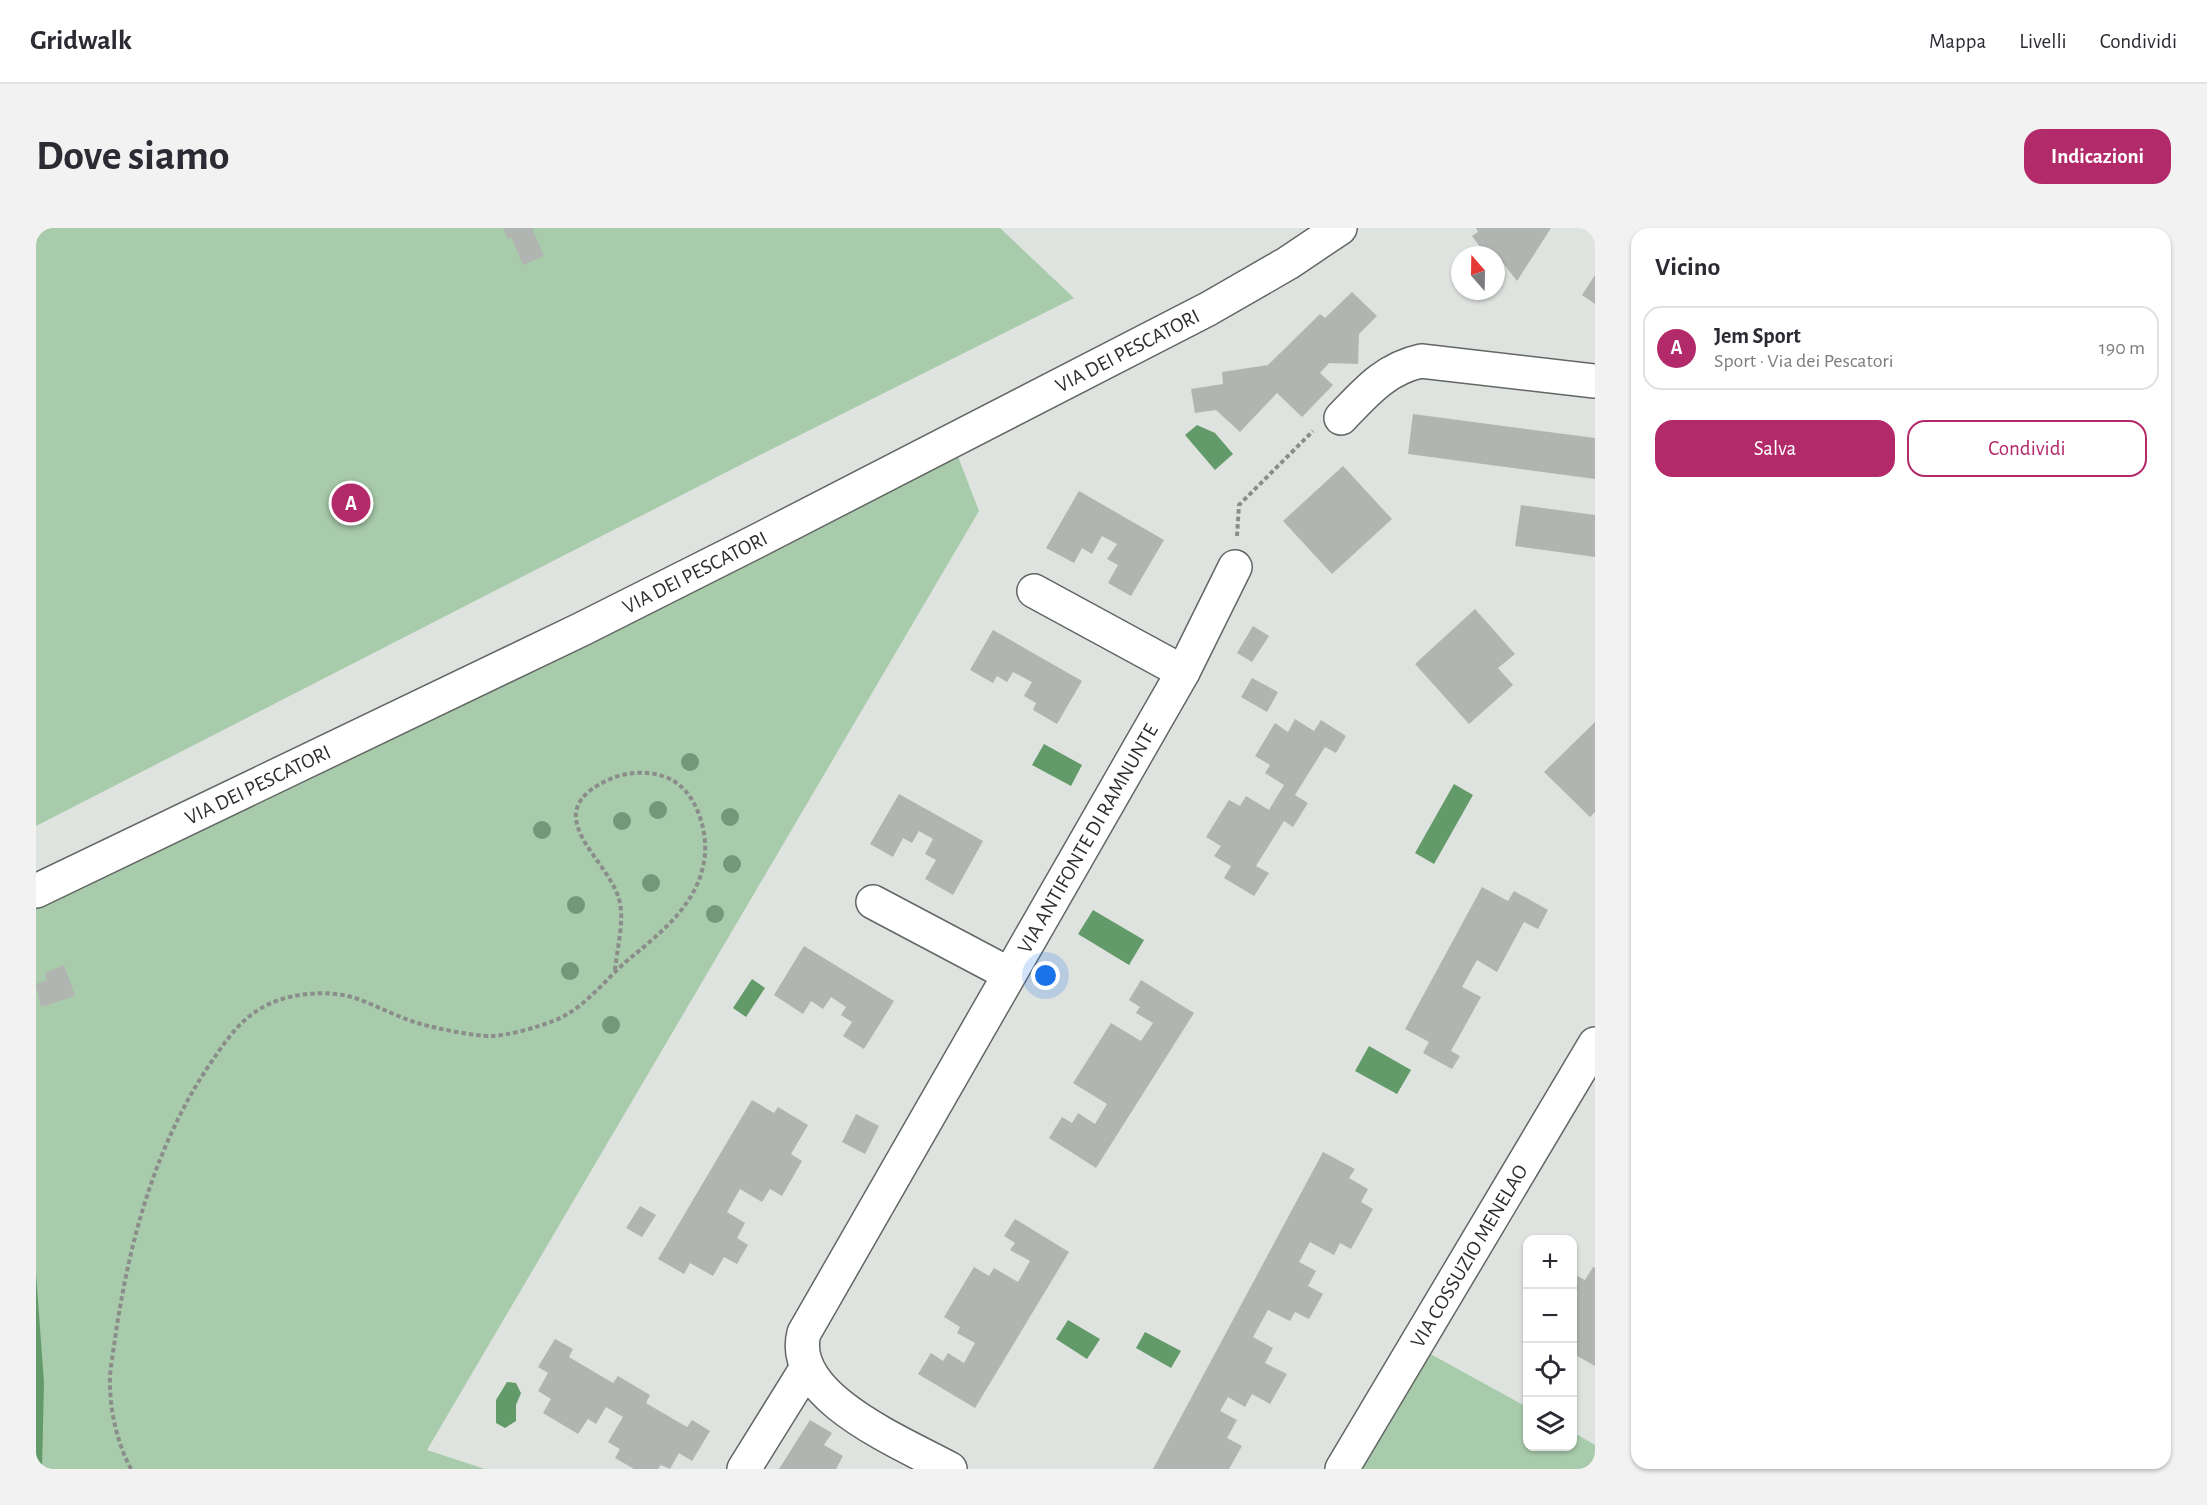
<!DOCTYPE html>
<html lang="it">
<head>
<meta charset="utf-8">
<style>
	:root { --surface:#fff; --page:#f2f2f3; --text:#2b2b33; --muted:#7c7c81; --line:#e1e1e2; --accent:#b32a6a }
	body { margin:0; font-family:"Alegreya Sans",sans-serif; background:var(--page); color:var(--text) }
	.controls { position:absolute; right:18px; bottom:18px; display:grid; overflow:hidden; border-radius:12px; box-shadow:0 2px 4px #0004 }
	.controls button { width:54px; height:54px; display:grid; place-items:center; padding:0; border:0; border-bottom:2px solid var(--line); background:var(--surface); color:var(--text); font:30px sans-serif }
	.compass { position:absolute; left:1415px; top:18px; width:54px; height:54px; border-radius:50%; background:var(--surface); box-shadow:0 2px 4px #0004; rotate:340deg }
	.you { position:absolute; left:1010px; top:748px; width:21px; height:21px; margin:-15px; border:4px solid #fff; border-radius:50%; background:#1a73e8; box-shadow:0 0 0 9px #1a73e833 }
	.badge { display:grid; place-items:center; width:39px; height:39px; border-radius:50%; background:var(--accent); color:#fff; font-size:20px; font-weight:700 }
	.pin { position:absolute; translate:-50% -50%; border:3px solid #fff; box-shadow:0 2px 6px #0006 }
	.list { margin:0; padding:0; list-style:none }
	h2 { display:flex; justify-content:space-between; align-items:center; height:78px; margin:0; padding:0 24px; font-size:26px }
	h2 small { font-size:20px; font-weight:400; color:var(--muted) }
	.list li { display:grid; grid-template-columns:39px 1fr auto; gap:18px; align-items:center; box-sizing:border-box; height:84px; margin:0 12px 12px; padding:0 12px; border:2px solid var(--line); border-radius:18px }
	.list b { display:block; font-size:22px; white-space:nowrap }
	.list p { margin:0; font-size:20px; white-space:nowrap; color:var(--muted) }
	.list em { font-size:20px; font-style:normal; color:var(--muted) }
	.actions { display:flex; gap:12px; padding:18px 24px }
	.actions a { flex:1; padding:14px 0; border:2px solid var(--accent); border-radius:18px; text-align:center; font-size:21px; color:var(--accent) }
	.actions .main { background:var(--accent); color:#fff }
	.icon { flex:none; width:33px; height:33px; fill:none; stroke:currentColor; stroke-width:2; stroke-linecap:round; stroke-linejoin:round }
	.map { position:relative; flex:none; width:1559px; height:1241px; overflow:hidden; border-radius:18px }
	header { display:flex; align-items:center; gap:36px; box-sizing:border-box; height:84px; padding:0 30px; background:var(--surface); border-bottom:2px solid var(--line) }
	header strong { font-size:28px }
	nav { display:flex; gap:33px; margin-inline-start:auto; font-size:21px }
	.intro { display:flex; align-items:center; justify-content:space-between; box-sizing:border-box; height:144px; padding:0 36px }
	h1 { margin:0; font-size:42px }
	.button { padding:15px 27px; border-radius:18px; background:var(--accent); color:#fff; font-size:21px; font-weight:700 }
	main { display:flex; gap:36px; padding:0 36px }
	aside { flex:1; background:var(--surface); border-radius:18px; box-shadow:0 2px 4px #0004 }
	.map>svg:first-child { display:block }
</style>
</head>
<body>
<header>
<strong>Gridwalk</strong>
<nav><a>Mappa</a><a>Livelli</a><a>Condividi</a></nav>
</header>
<div class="intro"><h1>Dove siamo</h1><a class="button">Indicazioni</a></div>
<main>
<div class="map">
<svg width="1559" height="1241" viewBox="0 0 1559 1241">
	<rect width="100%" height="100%" fill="#dfe3df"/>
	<path fill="#a8cbab" d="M0,0H964L1038,70L716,231L0,598Z
		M916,213L943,283L391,1222L449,1241H0V663Z
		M1380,1118L1491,1179L1492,1218H1536L1537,1204L1559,1217V1241H1306Z"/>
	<path fill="#629b69" d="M1161,197L1179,205L1197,226L1179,242L1149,207Z
		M1008,516L1046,537L1035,558L996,537Z
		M1418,556L1437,567L1398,636L1379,625Z
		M1057,682L1108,712L1093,737L1042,706Z
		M716,751L729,760L710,789L697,780Z
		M1333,818L1375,842L1361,866L1319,843Z
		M0,1045L8,1155L6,1241H0Z
		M1032,1092L1064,1111L1051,1131L1020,1111Z
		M1109,1104L1145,1123L1135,1140L1100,1120Z
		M471,1154L480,1155L485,1165L480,1177V1193L469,1200L460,1195V1172Z"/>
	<path fill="#b1b5b1" d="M467,0H496L508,28L487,37L475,9L472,11Z
		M1440,0H1515L1481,53L1467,35L1460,40V27H1450L1436,8L1442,4Z
		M1559,47V76L1546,67Z
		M1316,64L1341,88L1323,106L1322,136L1293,135L1284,145L1297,157L1266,189L1241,165L1204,204L1180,182L1159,185L1155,161L1187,156L1186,144L1232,137L1284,86L1289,90Z
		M1377,186L1559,210V251L1372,226Z
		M1307,238L1356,291L1296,346L1247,293Z
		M1043,263L1128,312L1095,368L1072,355L1082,337L1071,331L1081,316L1066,308L1056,326L1046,320L1038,335L1010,320Z
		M1485,277L1559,287V329L1479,318Z
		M1439,381L1479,426L1462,440L1477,457L1433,496L1379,436Z
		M1217,398L1233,408L1216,434L1201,425Z
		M957,402L1046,453L1021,496L997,482L1000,475L988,468L996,454L977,444L971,454L961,448L957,455L934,442Z
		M1216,450L1242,464L1231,484L1205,469Z
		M1259,491L1278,503L1285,492L1310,508L1300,525L1289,519L1259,567L1272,575L1257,599L1248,593L1220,638L1233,645L1218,668L1188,650L1195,638L1178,628L1185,618L1170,609L1193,572L1204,578L1210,568L1233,582L1248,557L1229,545L1234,537L1219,528L1239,495L1252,504Z
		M1559,494V584L1554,589L1508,544Z
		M863,566L947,613L917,667L889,651L900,632L889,626L897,611L883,603L876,615L867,610L857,629L834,616Z
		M1446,659L1472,673L1478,663L1512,682L1502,701L1488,694L1461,744L1441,732L1426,759L1445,769L1415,823L1424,828L1416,841L1387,825L1393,814L1369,801Z
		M768,718L858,773L828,821L807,808L816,794L805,787L810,779L795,769L787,781L775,773L767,786L738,767Z
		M28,737L39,768L5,779L0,756L11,752L9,745Z
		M1105,752L1158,785L1060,940L1013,910L1026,889L1036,895L1042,885L1059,896L1071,876L1037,855L1075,795L1105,813L1117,795L1100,785L1104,779L1093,772Z
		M716,872L738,885L742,879L772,897L755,926L766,933L746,968L734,961L726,974L704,961L691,984L709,995L701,1010L712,1017L701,1036L688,1029L677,1048L654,1035L648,1046L622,1031Z
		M820,886L843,898L829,926L806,914Z
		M1287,924L1319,941L1313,950L1332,961L1325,974L1337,981L1315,1021L1304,1015L1298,1027L1274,1014L1263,1034L1280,1043L1272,1058L1287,1066L1273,1091L1259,1084L1254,1093L1232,1082L1217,1109L1237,1120L1229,1135L1251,1146L1234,1176L1216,1166L1209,1179L1192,1169L1184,1183L1201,1192L1191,1210L1206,1218L1193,1241H1117Z
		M604,978L620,987L606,1009L590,1000Z
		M979,991L1033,1024L939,1180L882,1146L895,1125L907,1133L912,1125L928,1135L939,1115L921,1105L924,1099L908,1089L938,1039L953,1048L958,1040L982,1054L994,1033L974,1022L979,1015L968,1008Z
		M1557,1039L1559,1040V1138L1536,1125V1045L1549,1052Z
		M519,1111L537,1121L533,1129L577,1155L582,1148L614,1167L610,1175L651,1199L656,1192L674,1203L656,1233L643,1225L634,1241L625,1237L622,1241H598L579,1230L584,1221L572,1214L587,1189L570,1179L560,1196L552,1191L542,1206L507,1185L515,1171L502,1163L512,1145L502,1139Z
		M774,1192L796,1205L788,1217L807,1228L800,1241H743Z"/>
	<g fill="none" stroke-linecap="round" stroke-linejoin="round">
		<g stroke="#636764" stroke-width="36">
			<g id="minor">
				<path d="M1305,190C1330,164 1349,141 1385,133L1559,153"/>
				<path d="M998,363L1147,444"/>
				<path id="s1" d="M0,663L546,401L719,314L1172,81L1252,35L1304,0"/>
				<path d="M837,674L973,746"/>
				<path d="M708,1241L770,1141"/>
				<path id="s2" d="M914,1241C869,1216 751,1169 768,1105L1147,444L1199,339"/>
				<path id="s3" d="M1306,1241L1559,816"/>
			</g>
		</g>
		<path stroke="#8b8d8b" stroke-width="4" stroke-dasharray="4.5 3" stroke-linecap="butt" d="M1201,308L1203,277L1277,203
			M95,1241C82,1217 75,1187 74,1160C73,1144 77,1126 79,1111C93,1013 120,914 176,833C189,814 203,793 224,781C249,765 291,761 319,770C342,778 363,790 385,796C403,801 437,808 455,808C470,808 503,799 517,793C550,781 571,748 598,727C631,700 665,671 669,626C671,601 660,565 636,552C618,542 592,543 574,551C498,585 571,629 583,671C589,692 581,720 579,742"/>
		<use href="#minor" stroke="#fff" stroke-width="33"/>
	</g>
	<g fill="#73977a">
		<circle cx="654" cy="534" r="9"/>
		<circle cx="622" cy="582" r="9"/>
		<circle cx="694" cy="589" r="9"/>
		<circle cx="586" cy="593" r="9"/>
		<circle cx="506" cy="602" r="9"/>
		<circle cx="696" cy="636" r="9"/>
		<circle cx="615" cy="655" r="9"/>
		<circle cx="540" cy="677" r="9"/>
		<circle cx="679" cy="686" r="9"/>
		<circle cx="534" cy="743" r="9"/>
		<circle cx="575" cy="797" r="9"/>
	</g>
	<g text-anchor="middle" stroke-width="4.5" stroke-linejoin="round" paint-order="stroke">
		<g font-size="21" fill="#2d2e2d" stroke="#fff">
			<text dy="7" stroke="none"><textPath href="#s1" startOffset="1218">VIA DEI PESCATORI</textPath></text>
			<text dy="7" stroke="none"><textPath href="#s1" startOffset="732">VIA DEI PESCATORI</textPath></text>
			<text dy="7" stroke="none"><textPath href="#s1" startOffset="246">VIA DEI PESCATORI</textPath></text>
			<text dy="7" stroke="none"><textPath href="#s2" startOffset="783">VIA ANTIFONTE DI RAMNUNTE</textPath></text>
			<text dy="7" stroke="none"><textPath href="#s3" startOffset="248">VIA COSSUZIO MENELAO</textPath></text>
		</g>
	</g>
</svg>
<div class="controls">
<button>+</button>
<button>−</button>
<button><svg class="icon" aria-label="locate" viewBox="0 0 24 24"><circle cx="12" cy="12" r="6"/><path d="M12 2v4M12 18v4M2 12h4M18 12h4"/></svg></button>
<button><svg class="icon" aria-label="layers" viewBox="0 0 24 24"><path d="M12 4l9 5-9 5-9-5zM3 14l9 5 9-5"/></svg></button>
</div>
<svg class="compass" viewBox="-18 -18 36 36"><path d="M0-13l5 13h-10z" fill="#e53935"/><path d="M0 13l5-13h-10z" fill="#7c7c81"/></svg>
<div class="you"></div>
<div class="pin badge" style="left:315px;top:275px">A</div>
</div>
<aside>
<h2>Vicino<small></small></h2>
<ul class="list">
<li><span class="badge">A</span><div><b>Jem Sport</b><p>Sport · Via dei Pescatori</p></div><em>190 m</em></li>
</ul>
<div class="actions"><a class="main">Salva</a><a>Condividi</a></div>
</aside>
</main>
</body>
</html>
